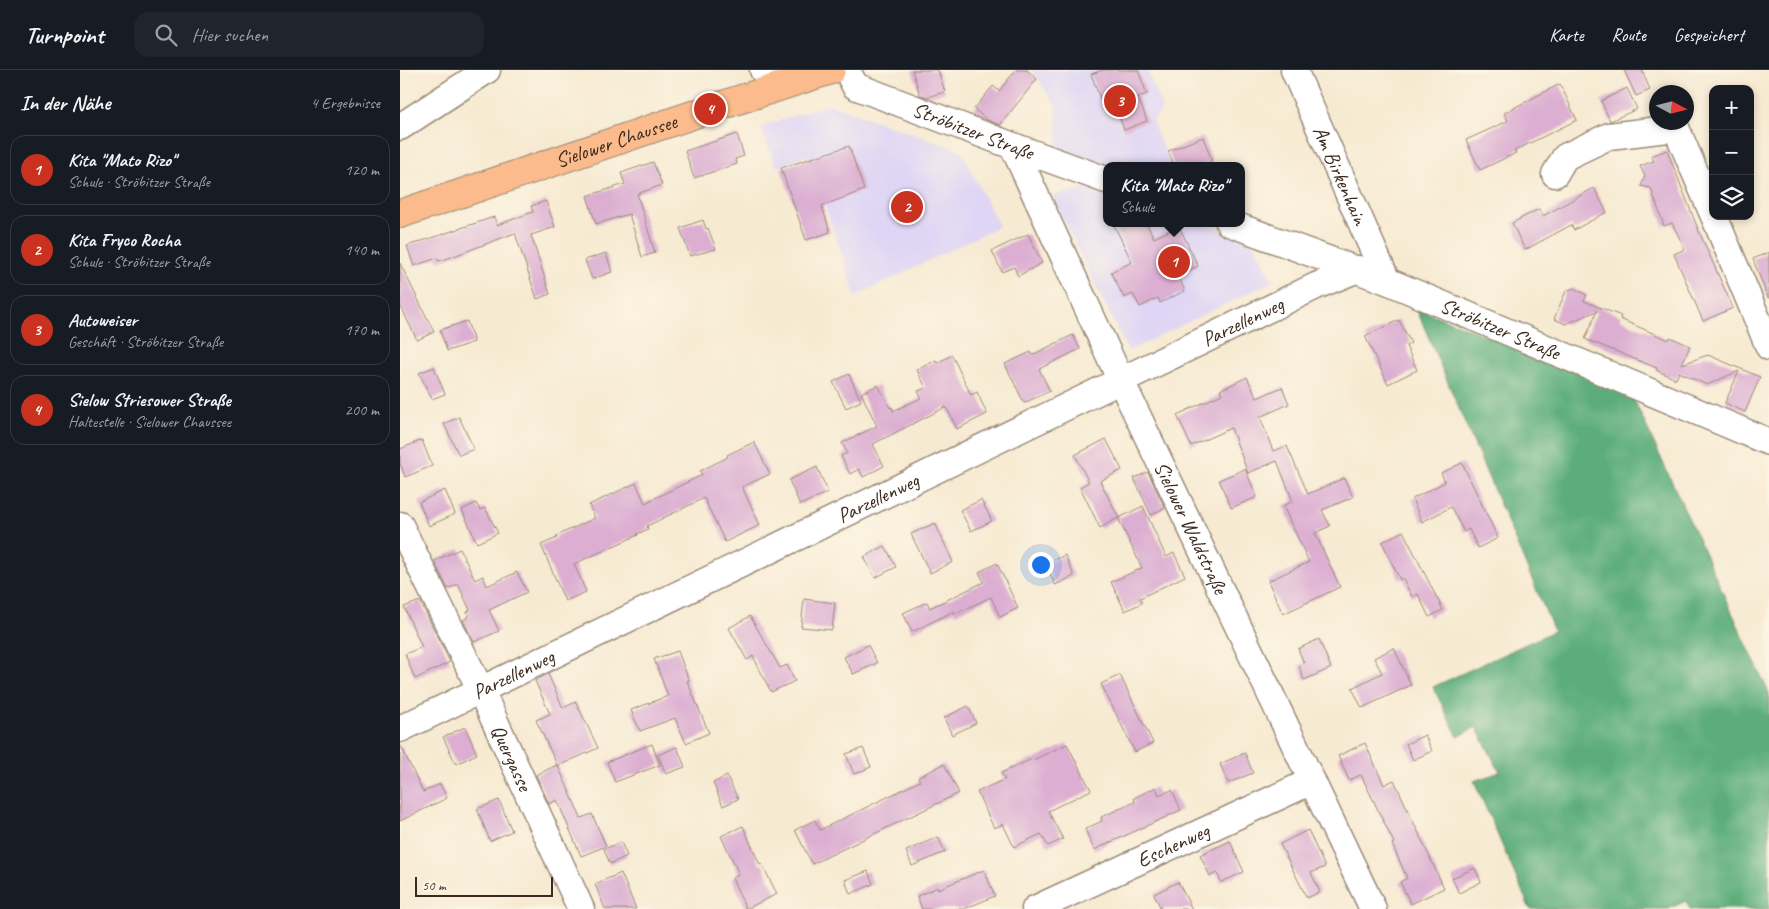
<!DOCTYPE html>
<html lang="de">
<head>
<meta charset="utf-8">
<style>
	:root { --surface:#171b24; --page:#20242c; --text:#f1f3f6; --muted:#9ea1a6; --line:#363941; --accent:#c8321e }
	body { margin:0; font-family:Caveat,sans-serif; background:var(--page); color:var(--text) }
	.controls { position:absolute; right:15px; top:15px; display:grid; overflow:hidden; border-radius:10px; box-shadow:0 2px 8px #0003 }
	.controls button { width:45px; height:45px; display:grid; place-items:center; padding:0; border:0; border-bottom:1px solid var(--line); background:var(--surface); color:var(--text); font:25px sans-serif }
	.compass { position:absolute; left:1249px; top:15px; width:45px; height:45px; border-radius:50%; background:var(--surface); box-shadow:0 2px 8px #0003; rotate:97deg }
	.scale { position:absolute; left:15px; bottom:12px; width:138px; box-sizing:border-box; padding-left:5px; border:2px solid #3b2a1e; border-top:0; font-size:14px; line-height:18px; white-space:nowrap; color:#3b2a1e; -webkit-text-stroke:4px #fcf5e5; paint-order:stroke }
	.you { position:absolute; left:640px; top:494px; width:18px; height:18px; margin:-12px; border:4px solid #fff; border-radius:50%; background:#1a73e8; box-shadow:0 0 0 8px #1a73e833 }
	.badge { display:grid; place-items:center; width:32px; height:32px; border-radius:50%; background:var(--accent); color:#fff; font-size:16px; font-weight:700 }
	.pin { position:absolute; translate:-50% -50%; border:2px solid #fff; box-shadow:0 1px 5px #0006 }
	.popup { position:absolute; left:703px; top:92px; width:142px; height:65px; box-sizing:border-box; display:grid; place-content:center; border-radius:10px; background:var(--surface); filter:drop-shadow(0 1px 4px #0005); font-size:16px; white-space:nowrap; color:var(--muted) }
	.popup b { font-size:19px; color:var(--text) }
	.popup::after { content:''; position:absolute; left:50%; top:100%; margin-left:-10px; border:10px solid transparent; border-top-color:var(--surface) }
	.list { margin:0; padding:0; list-style:none }
	h2 { display:flex; justify-content:space-between; align-items:center; height:65px; margin:0; padding:0 20px; font-size:21px }
	h2 small { font-size:16px; font-weight:400; color:var(--muted) }
	.list li { display:grid; grid-template-columns:32px 1fr auto; gap:15px; align-items:center; box-sizing:border-box; height:70px; margin:0 10px 10px; padding:0 10px; border:1px solid var(--line); border-radius:15px }
	.list b { display:block; font-size:19px; white-space:nowrap }
	.list p { margin:0; font-size:16px; white-space:nowrap; color:var(--muted) }
	.list em { font-size:16px; font-style:normal; color:var(--muted) }
	.icon { flex:none; width:28px; height:28px; fill:none; stroke:currentColor; stroke-width:2; stroke-linecap:round; stroke-linejoin:round }
	.map { position:relative; flex:none; width:1369px; height:839px; overflow:hidden }
	header { display:flex; align-items:center; gap:30px; box-sizing:border-box; height:70px; padding:0 25px; background:var(--surface); border-bottom:1px solid var(--line) }
	header strong { font-size:24px }
	nav { display:flex; gap:28px; margin-inline-start:auto; font-size:18px }
	.search { width:350px; height:45px; background:var(--page); display:flex; align-items:center; gap:12px; box-sizing:border-box; padding:0 18px; border-radius:15px; color:var(--muted); font-size:19px }
	main { display:flex }
	aside { flex:1; background:var(--surface) }
	.map>svg:first-child { display:block }
</style>
</head>
<body>
<header>
<strong>Turnpoint</strong>
<div class="search"><svg class="icon" aria-label="search" viewBox="0 0 24 24"><circle cx="10" cy="10" r="6"/><path d="M15 15l6 6"/></svg>Hier suchen</div>
<nav><a>Karte</a><a>Route</a><a>Gespeichert</a></nav>
</header>
<main>
<aside>
<h2>In der Nähe<small>4 Ergebnisse</small></h2>
<ul class="list">
<li><span class="badge">1</span><div><b>Kita &quot;Mato Rizo&quot;</b><p>Schule · Ströbitzer Straße</p></div><em>120 m</em></li>
<li><span class="badge">2</span><div><b>Kita Fryco Rocha</b><p>Schule · Ströbitzer Straße</p></div><em>140 m</em></li>
<li><span class="badge">3</span><div><b>Autoweiser</b><p>Geschäft · Ströbitzer Straße</p></div><em>170 m</em></li>
<li><span class="badge">4</span><div><b>Sielow Striesower Straße</b><p>Haltestelle · Sielower Chaussee</p></div><em>200 m</em></li>
</ul>
</aside>
<div class="map">
<svg width="1369" height="839" viewBox="0 0 1369 839">
	<rect width="100%" height="100%" fill="#fcf5e5"/>
	<filter id="ink" filterUnits="userSpaceOnUse"><feTurbulence type="fractalNoise" baseFrequency=".02" numOctaves="2"/><feDisplacementMap in="SourceGraphic" scale="10" xChannelSelector="R" yChannelSelector="G"/><feConvolveMatrix kernelMatrix="1 2 1 2 8 2 1 2 1" color-interpolation-filters="sRGB"/></filter>
	<filter id="wash" filterUnits="userSpaceOnUse"><feTurbulence type="fractalNoise" baseFrequency=".0096" numOctaves="4" result="noise"/><feDisplacementMap in="SourceGraphic" scale="20" xChannelSelector="R" yChannelSelector="G"/><feGaussianBlur stdDeviation="1.12" result="paint"/><feColorMatrix in="noise" values="0 0 0 0 0 0 0 0 0 0 0 0 0 0 0 0 0 1.4 0 .05"/><feComposite in="paint" operator="in"/></filter>
	<g filter="url(#wash)">
		<rect width="100%" height="100%" fill="#f7ead2"/>
		<path fill="#dfd5f5" d="M632,0H747L762,39L752,52L771,96H706V99L658,83L656,36Z
			M429,34L561,81L599,156L456,226L408,86L376,97L361,57Z
			M698,115L706,118V153H802L853,172L873,211L728,281L652,126Z"/>
		<path fill="#5cad7a" stroke="#4c6c4c" d="M1016,238L1231,323L1369,623V839H1290L1286,831L1268,839H1130L1074,711L1100,702L1076,657L1058,667L1033,617L1154,561Z"/>
		<g id="blocks">
			<path fill="#dbaed2" d="M512,0H538L545,22L527,27L520,25Z
				M616,0H627L637,9L600,55L587,50L574,39L593,16L599,21Z
				M703,0H738L747,24L738,27L747,51L724,60L715,35L704,39L691,4Z
				M1224,0H1242L1250,20L1236,26Z
				M1160,14L1177,50L1114,81L1116,83L1080,100L1066,70L1108,51L1104,43Z
				M1227,18L1237,39L1210,51L1201,31Z
				M337,64L344,86L335,89L337,94L294,108L285,81Z
				M803,67L812,91L801,96H774L768,81Z
				M449,76L464,120L422,136L430,162L406,170L381,98Z
				M1267,80L1300,164L1333,238L1303,251L1274,184L1285,179L1272,153L1264,156L1251,118L1241,116L1245,106L1240,96L1254,91L1251,86Z
				M253,92L262,115L237,124L255,183L242,187L229,144L196,154L187,126L225,114L221,103Z
				M1194,118L1207,142L1174,160L1171,155L1125,180L1112,153L1139,139L1143,146Z
				M146,131L155,157L131,165L150,224L137,229L115,163L46,189L38,191L37,188L14,196L7,176L94,147L97,155L133,142L131,136Z
				M303,150L306,159L308,158L316,179L290,186L280,158Z
				M713,153H746L754,168L779,156L798,196L778,205L785,221L760,233L758,228L740,237L733,224L724,228L711,202L732,192Z
				M628,164L642,193L618,206L614,197L602,202L592,181Z
				M1369,182V228H1368L1353,189Z
				M206,183L212,202L192,209L185,190Z
				M0,193L34,262L17,270L0,235Z
				M1173,218L1187,225L1184,231L1221,246L1220,249L1269,270L1270,267L1290,276L1282,294L1308,285L1360,307L1345,342L1325,333L1339,301L1307,315L1279,302L1276,309L1256,300L1257,298L1185,269L1197,241L1166,254L1154,249L1166,221Z
				M999,250L1011,273L1006,276L1017,300L988,314L965,266Z
				M67,251L74,272L47,281L40,260Z
				M673,265L680,279L639,299L650,321L624,333L605,294L631,282L632,285Z
				M552,285L571,325L577,322L587,344L557,359L546,337L473,374L484,396L463,407L459,399L450,404L441,386L447,383L442,373L477,356L461,323L478,315L490,338L492,337L493,341L521,328L518,321L526,318L517,300L536,290L537,293Z
				M34,297L45,324L32,329L19,303Z
				M449,304L461,331L446,338L433,312Z
				M847,307L857,328L882,317L889,334L860,347L873,381L887,376L908,424L944,408L953,427L922,440L930,456L915,463L940,517L883,544L868,511L909,492L883,436L893,431L877,391L848,403L831,358L791,376L777,345L822,324L820,320Z
				M59,347L74,379L59,385L44,354Z
				M706,369L722,400L700,411L719,448L743,436L766,487L774,483L785,506L740,528L742,533L725,541L711,512L742,498L718,448L700,458L680,417L689,412L675,385Z
				M22,370L32,396L5,407L0,393V379Z
				M354,372L370,404L342,417L360,455L325,472L304,428L247,456L248,459L237,464L238,465L174,494L186,522L165,531L141,475L157,468L156,466L195,448L189,435L236,413L245,433L302,405L300,401L328,387L327,385Z
				M1062,393L1098,468L1078,478L1069,459L1064,462L1051,437L1022,452L1012,429L1045,412L1041,403Z
				M417,397L428,422L400,435L389,410Z
				M845,399L857,427L831,438L819,410Z
				M748,402L765,438L751,445L734,408Z
				M45,420L55,444L29,456L19,432Z
				M581,430L592,451L571,461L560,440Z
				M76,433L80,440L85,438L98,463L77,473L62,440Z
				M535,453L553,492L530,503L511,464Z
				M1003,461L1043,540L1029,547L1018,524L1012,527L1003,508L1000,510L982,472Z
				M485,476L496,497L475,508L464,487Z
				M60,479L75,510L83,506L87,516L117,502L127,522L89,540L99,561L74,572L63,550L69,547L67,542L70,540L58,514L48,519L34,491Z
				M665,485L674,506L655,515L646,494Z
				M597,493L618,538L600,547L591,527L555,544L554,541L512,562L503,543L527,532L530,538L584,512L579,502Z
				M404,529L435,533L432,560L401,557Z
				M20,531L50,592L15,609L5,584L22,577L4,537Z
				M350,546L380,598L387,595L395,611L371,622L353,586L347,590L329,558Z
				M919,569L931,598L904,610L899,596L904,593L898,579Z
				M468,575L477,593L453,604L444,587Z
				M994,578L1011,615L962,638L952,618L982,603L974,588Z
				M278,581L289,611H287L309,663L286,673L275,648L240,661L231,640L268,626L254,589Z
				M148,604L163,638L176,632L198,678L158,696L181,748L192,744L206,776L181,786L157,730L149,734L136,705L157,695L136,650L150,644L135,611Z
				M720,605L753,673L735,682L701,614Z
				M568,636L576,653L552,665L544,648Z
				M65,657L77,684L56,694L43,667Z
				M1025,665L1032,681L1013,690L1006,674Z
				M965,673L984,715L994,710L1044,818L1011,834L1000,812L1007,808L992,774L994,773L961,705L949,710L938,686Z
				M0,674L23,722L40,714L47,728L0,751Z
				M252,674L260,695L215,712L207,692Z
				M667,674L691,720L648,741L663,769L648,776L641,764L614,777L603,754L594,758L577,722L605,709L601,703L632,689L633,690Z
				M277,677L285,697L266,704L258,685Z
				M463,678L471,697L454,704L446,684Z
				M845,683L853,703L828,713L820,694Z
				M544,694L559,723L412,794L395,760L415,750L420,760L520,711L518,707Z
				M327,706L338,729L323,736L313,713Z
				M756,717L759,725L772,720L781,740L694,780L685,759L702,751L701,747L735,732L734,728Z
				M99,730L112,761L90,771L77,739Z
				M343,756L360,795L362,794L377,824L346,839L332,808L339,804L321,766Z
				M908,760L925,797L911,803L920,822L907,828L880,774Z
				M538,767L545,782L512,796L506,781Z
				M830,771L844,802L821,812L817,803L810,806L800,785Z
				M221,772L227,786L210,794L204,779Z
				M1075,798L1081,812L1059,823L1052,808Z
				M584,800L595,826L564,839H522L517,826L538,817V819Z
				M468,801L473,814L450,824L445,810Z
				M221,803L236,839H205L195,814Z
				M778,812L792,839H761L754,824Z"/>
		</g>
	</g>
	<g filter="url(#ink)">
		<use href="#blocks" fill-opacity="0" stroke="#998a78" stroke-width="1"/>
		<g fill="none" stroke-linecap="round" stroke-linejoin="round">
			<g stroke="#998a78" stroke-width="29">
				<g id="minor">
					<path d="M363,0L371,6L375,18"/>
					<path id="s1" d="M447,0L455,16L613,76L706,110"/>
					<path id="s2" d="M894,0L987,211"/>
					<path d="M0,57L87,0"/>
					<path id="s3" d="M613,76L721,311L973,839"/>
					<path d="M1155,104L1165,87L1209,66L1276,58L1313,144"/>
					<path d="M1314,146L1369,277"/>
					<path id="s4" d="M829,153L987,211L1369,372"/>
					<path id="s5" d="M0,455L81,621L181,839"/>
					<path id="s6" d="M0,659L916,216L958,199"/>
					<path id="s7" d="M635,839L912,711"/>
				</g>
			</g>
			<g stroke="#998a78" stroke-width="30">
				<g id="major">
					<path id="s8" d="M0,144L310,39L431,0"/>
				</g>
			</g>
			<use href="#minor" stroke="#fff" stroke-width="26"/>
			<use href="#major" stroke="#fbbb8c" stroke-width="28"/>
		</g>
	</g>
	<g text-anchor="middle" stroke-width="4.5" stroke-linejoin="round" paint-order="stroke">
		<g font-size="21" fill="#3b2a1e" stroke="#fcf5e5">
			<text dy="7" stroke="none"><textPath href="#s1" startOffset="144">Ströbitzer Straße</textPath></text>
			<text dy="7" stroke="none"><textPath href="#s8" startOffset="228">Sielower Chaussee</textPath></text>
			<text dy="7" stroke="none"><textPath href="#s2" startOffset="115">Am Birkenhain</textPath></text>
			<text dy="7" stroke="none"><textPath href="#s6" startOffset="936">Parzellenweg</textPath></text>
			<text dy="7" stroke="none"><textPath href="#s4" startOffset="291">Ströbitzer Straße</textPath></text>
			<text dy="7" stroke="none"><textPath href="#s6" startOffset="531">Parzellenweg</textPath></text>
			<text dy="7" stroke="none"><textPath href="#s3" startOffset="421">Sielower Waldstraße</textPath></text>
			<text dy="7" stroke="none"><textPath href="#s6" startOffset="126">Parzellenweg</textPath></text>
			<text dy="7" stroke="none"><textPath href="#s5" startOffset="258">Quergasse</textPath></text>
			<text dy="7" stroke="none"><textPath href="#s7" startOffset="152">Eschenweg</textPath></text>
		</g>
	</g>
</svg>
<div class="controls">
<button>+</button>
<button>−</button>
<button><svg class="icon" aria-label="layers" viewBox="0 0 24 24"><path d="M12 4l9 5-9 5-9-5zM3 14l9 5 9-5"/></svg></button>
</div>
<svg class="compass" viewBox="-18 -18 36 36"><path d="M0-13l5 13h-10z" fill="#e53935"/><path d="M0 13l5-13h-10z" fill="#9ea1a6"/></svg>
<div class="scale">50 m</div>
<div class="you"></div>
<div class="pin badge" style="left:774px;top:192px">1</div>
<div class="popup"><b>Kita &quot;Mato Rizo&quot;</b>Schule</div>
<div class="pin badge" style="left:507px;top:137px">2</div>
<div class="pin badge" style="left:720px;top:31px">3</div>
<div class="pin badge" style="left:310px;top:39px">4</div>
</div>
</main>
</body>
</html>
